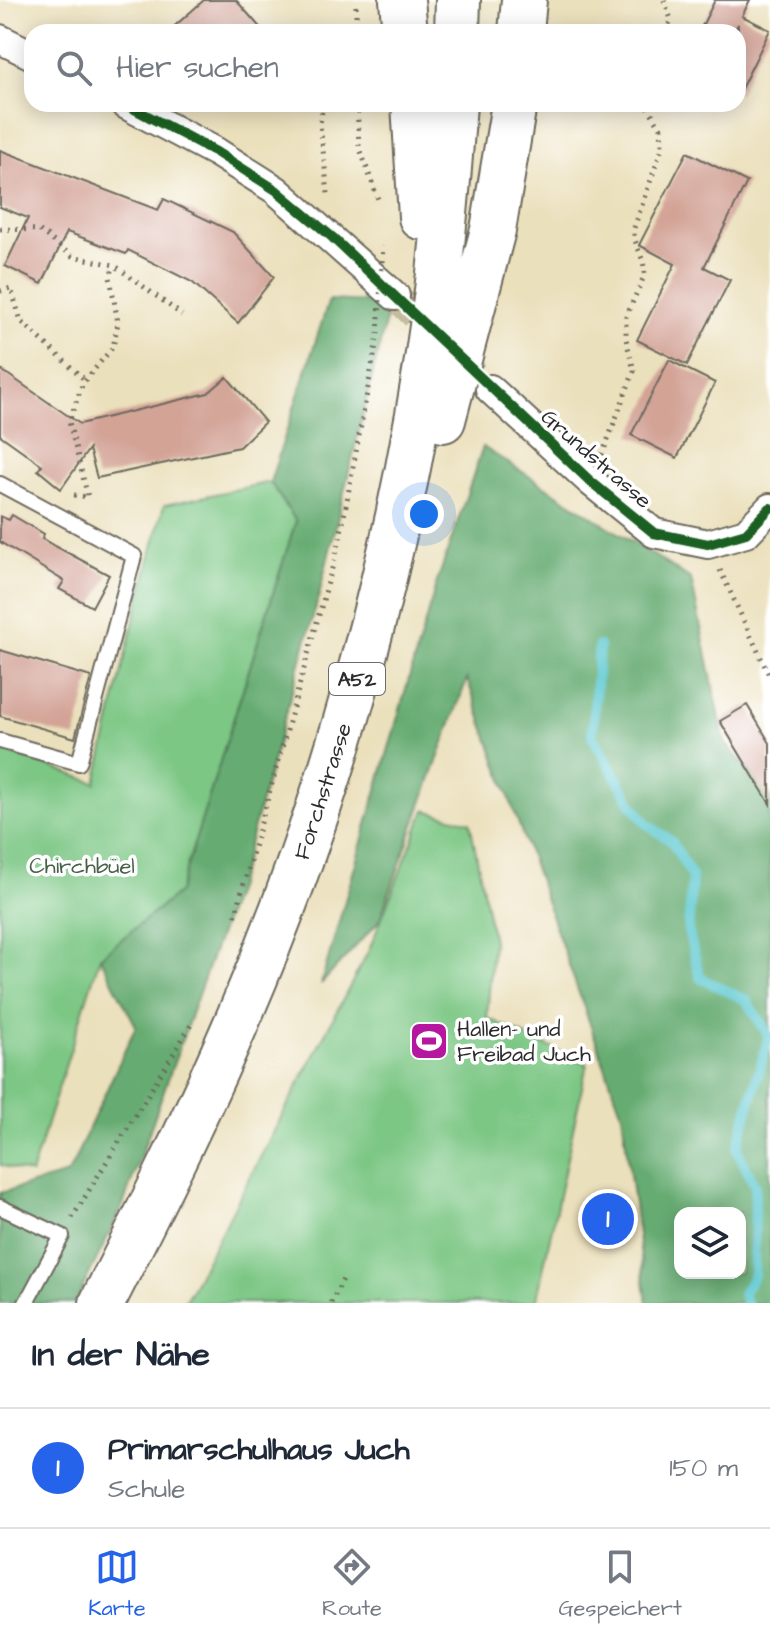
<!DOCTYPE html>
<html lang="de">
<head>
<meta charset="utf-8">
<style>
	:root { --surface:#fff; --page:#f6f6f7; --text:#1f2937; --muted:#747a83; --line:#e0e1e3; --accent:#2563eb }
	body { margin:0; font-family:"Architects Daughter",sans-serif; background:var(--page); color:var(--text) }
	.controls { position:absolute; right:24px; bottom:24px; display:grid; overflow:hidden; border-radius:16px; box-shadow:0 4px 20px #0003 }
	.controls button { width:72px; height:72px; display:grid; place-items:center; padding:0; border:0; border-bottom:2px solid var(--line); background:var(--surface); color:var(--text); font:40px sans-serif }
	.you { position:absolute; left:424px; top:514px; width:28px; height:28px; margin:-20px; border:6px solid #fff; border-radius:50%; background:#1a73e8; box-shadow:0 0 0 12px #1a73e833 }
	.badge { display:grid; place-items:center; width:52px; height:52px; border-radius:50%; background:var(--accent); color:#fff; font-size:26px; font-weight:700 }
	.pin { position:absolute; translate:-50% -50%; border:4px solid #fff; box-shadow:0 2px 8px #0006 }
	.list { margin:0; padding:0; list-style:none }
	h2 { display:flex; justify-content:space-between; align-items:center; height:104px; margin:0; padding:0 32px; font-size:34px }
	h2 small { font-size:26px; font-weight:400; color:var(--muted) }
	.list li { display:grid; grid-template-columns:52px 1fr auto; gap:24px; align-items:center; box-sizing:border-box; height:120px; padding:0 32px; border-top:2px solid var(--line) }
	.list b { display:block; font-size:30px; white-space:nowrap }
	.list p { margin:0; font-size:26px; white-space:nowrap; color:var(--muted) }
	.list em { font-size:26px; font-style:normal; color:var(--muted) }
	.icon { flex:none; width:44px; height:44px; fill:none; stroke:currentColor; stroke-width:2; stroke-linecap:round; stroke-linejoin:round }
	.map { position:relative; flex:none; width:770px; height:1303px; overflow:hidden }
	.search { position:absolute; background:var(--surface); box-shadow:0 4px 20px #0003; left:24px; right:24px; top:24px; height:88px; display:flex; align-items:center; gap:20px; box-sizing:border-box; padding:0 28px; border-radius:24px; color:var(--muted); font-size:30px }
	.sheet { height:224px; background:var(--surface) }
	nav { display:flex; justify-content:space-around; align-items:center; box-sizing:border-box; height:112px; border-top:2px solid var(--line); background:var(--surface); font-size:22px; color:var(--muted) }
	nav a { display:grid; justify-items:center; gap:4px }
	nav .on { color:var(--accent) }
	.map>svg:first-child { display:block }
</style>
</head>
<body>
<div class="map">
<svg width="770" height="1303" viewBox="0 0 770 1303">
	<rect width="100%" height="100%" fill="#fff"/>
	<filter id="ink" filterUnits="userSpaceOnUse"><feTurbulence type="fractalNoise" baseFrequency=".0125" numOctaves="2"/><feDisplacementMap in="SourceGraphic" scale="16" xChannelSelector="R" yChannelSelector="G"/><feConvolveMatrix kernelMatrix="1 2 1 2 8 2 1 2 1" color-interpolation-filters="sRGB"/></filter>
	<filter id="wash" filterUnits="userSpaceOnUse"><feTurbulence type="fractalNoise" baseFrequency=".006" numOctaves="4" result="noise"/><feDisplacementMap in="SourceGraphic" scale="32" xChannelSelector="R" yChannelSelector="G"/><feGaussianBlur stdDeviation="1.8" result="paint"/><feColorMatrix in="noise" values="0 0 0 0 0 0 0 0 0 0 0 0 0 0 0 0 0 1.4 0 .05"/><feComposite in="paint" operator="in"/></filter>
	<g filter="url(#wash)">
		<rect width="100%" height="100%" fill="#ebe0bc"/>
		<path fill="#7dc785" stroke="#547958" stroke-width="2" d="M270,482L296,521L179,892L100,957L31,1174L0,1165V749L96,783L129,640L164,505Z
			M425,810L470,822L493,941L487,1018L587,1064L536,1303H184L369,950Z"/>
		<path fill="#66ac72" stroke="#486c4e" stroke-width="2" fill-rule="evenodd" d="M329,300L390,303L318,599L239,880L122,1208L75,1303H0V1193L68,1174L136,1026L100,957L179,892L296,521L270,482Z
			M483,447L691,579L725,743L770,795V1303H647L622,1114L467,679L379,921L321,984L435,588ZM680,1213H740V1273H680Z"/>
		<g fill="none" stroke-linecap="round" stroke-linejoin="round">
			<path stroke="#5dc9d2" stroke-width="10" d="M599,646L592,736L632,804L646,823L672,842L692,877L688,930L700,978L746,1000L769,1036L737,1149L755,1186L754,1275L743,1293L746,1303"/>
		</g>
		<g id="blocks">
			<path fill="#d3a396" d="M204,0H236L264,32H168Z
				M715,0H750L742,16L770,30L738,95V24L734,32H699Z
				M0,150L158,210L164,199L233,232L274,277L238,323L192,282L128,250L126,254L67,232L42,284L5,266L28,218L0,207Z
				M687,152L747,182L704,267L730,280L687,365L637,340L675,264L639,245Z
				M669,360L715,383L677,458L631,435Z
				M0,369L80,424L208,393L227,377L265,422L239,447L97,478L89,449L61,489L38,470L42,465L0,435Z
				M12,515L44,534L42,539L109,575L92,607L59,589L64,581L0,542V516L9,520Z
				M0,650L91,677L75,738L0,716Z
				M747,705L770,743V804L720,721Z"/>
		</g>
	</g>
	<g filter="url(#ink)">
		<use href="#blocks" fill-opacity="0" stroke="#6e6a5e" stroke-width="2"/>
		<g fill="none" stroke-linecap="round" stroke-linejoin="round">
			<path stroke="#c5bc9f" stroke-width="28" stroke-dasharray="28 14" stroke-linecap="butt" d="M395,296L490,389"/>
			<g stroke="#6e6a5e" stroke-width="18">
				<path id="lane" d="M0,484L134,556L79,763L0,741
					M0,1207L62,1236L26,1303"/>
			</g>
			<g stroke="#6e6a5e" stroke-width="32">
				<path id="street" d="M0,39L32,55
					M125,104L216,152L276,190L395,296
					M490,389L590,481L654,533L708,544L746,533L770,508"/>
			</g>
			<g stroke="#6e6a5e" stroke-width="48">
				<path id="highway" d="M402,0L405,32
					M457,32L458,0
					M521,32L524,0
					M414,104L421,217
					M443,420L493,230L514,104
					M102,1303C151,1207 199,1111 241,1012C337,788 402,547 435,306C444,239 449,171 454,104"/>
			</g>
			<path stroke="#6e6a5e" stroke-width="5" stroke-dasharray="2 6" stroke-linecap="butt" d="M664,0L671,19L666,32
				M356,32V0
				M323,104L320,124L328,194
				M357,104L359,146L379,202
				M0,229L39,230L72,256L114,265L182,315
				M0,291L11,288L21,321L85,380
				M602,455L634,371L626,339V317L645,274L643,261L634,238V228L662,148L661,128L646,104
				M74,495L88,497L69,422L83,383L113,347L118,323L110,277L114,265
				M720,570L770,677
				M235,916L339,543L378,334
				M72,1218L191,1025
				M331,1303L344,1277"/>
			<use href="#lane" stroke="#fff" stroke-width="14"/>
			<use href="#street" stroke="#fff" stroke-width="28"/>
			<use href="#highway" stroke="#fff" stroke-width="44"/>
			<path stroke="#6e6a5e" stroke-width="5" stroke-dasharray="2 6" stroke-linecap="butt" d="M378,334L383,246"/>
			<g stroke="#fff" stroke-width="15">
				<path id="cycleway" d="M125,104L216,152L276,190L332,237L590,481L654,533L708,544L746,533L770,508"/>
			</g>
			<use href="#cycleway" stroke="#1b5e20" stroke-width="10"/>
		</g>
	</g>
	<defs>
		<g id="stadium-square" transform="scale(2)"><rect x="-9" y="-9" width="18" height="18" rx="4" fill="#b5179e" stroke="#fff"/><path d="M0-5a6.5 5 0 1 0 0 10a6.5 5 0 1 0 0-10ZM-3.5-1.8h7v3.6h-7Z" fill="#fff"/></g>
	</defs>
	<g fill-rule="evenodd">
		<use href="#stadium-square" x="429" y="1041"/>
	</g>
	<g text-anchor="middle" stroke-width="7" stroke-linejoin="round" paint-order="stroke">
		<rect fill="#fff" stroke="#6b6b6b" stroke-width="2" x="329" y="663" width="56" height="32" rx="6"/>
		<g font-size="20" font-weight="bold" fill="#2b2b2b">
			<text x="357" y="686">A52</text>
		</g>
		<g font-size="22" fill="#2b2b2b" stroke="#fff">
			<text transform="translate(597 458) rotate(41)" y="8">Grundstrasse</text>
			<text transform="translate(322 791) rotate(-72)" y="8">Forchstrasse</text>
		</g>
		<g font-size="22" fill="#48624a" stroke="#fff">
			<text x="82" y="873">Chirchbüel</text>
		</g>
		<g font-size="22" fill="#2b2b2b" stroke="#fff" text-anchor="start">
			<text x="457" y="1036">Hallen- und<tspan x="457" dy="25">Freibad Juch</tspan></text>
		</g>
	</g>
</svg>
<div class="controls">
<button><svg class="icon" aria-label="layers" viewBox="0 0 24 24"><path d="M12 4l9 5-9 5-9-5zM3 14l9 5 9-5"/></svg></button>
</div>
<div class="you"></div>
<div class="pin badge" style="left:608px;top:1219px">1</div>
<div class="search"><svg class="icon" aria-label="search" viewBox="0 0 24 24"><circle cx="10" cy="10" r="6"/><path d="M15 15l6 6"/></svg>Hier suchen</div>
</div>
<section class="sheet">
<h2>In der Nähe<small></small></h2>
<ul class="list">
<li><span class="badge">1</span><div><b>Primarschulhaus Juch</b><p>Schule</p></div><em>150 m</em></li>
</ul>
</section>
<nav>
<a class="on"><svg class="icon" aria-label="map" viewBox="0 0 24 24"><path d="M3 6l6-2 6 2 6-2v14l-6 2-6-2-6 2zM9 4v14M15 6v14"/></svg>Karte</a>
<a><svg class="icon" aria-label="directions" viewBox="0 0 24 24"><path d="M12 3l9 9-9 9-9-9zM9 14v-3h6M13 9l2 2-2 2"/></svg>Route</a>
<a><svg class="icon" aria-label="saved" viewBox="0 0 24 24"><path d="M7 4h10v16l-5-4-5 4z"/></svg>Gespeichert</a>
</nav>
</body>
</html>
